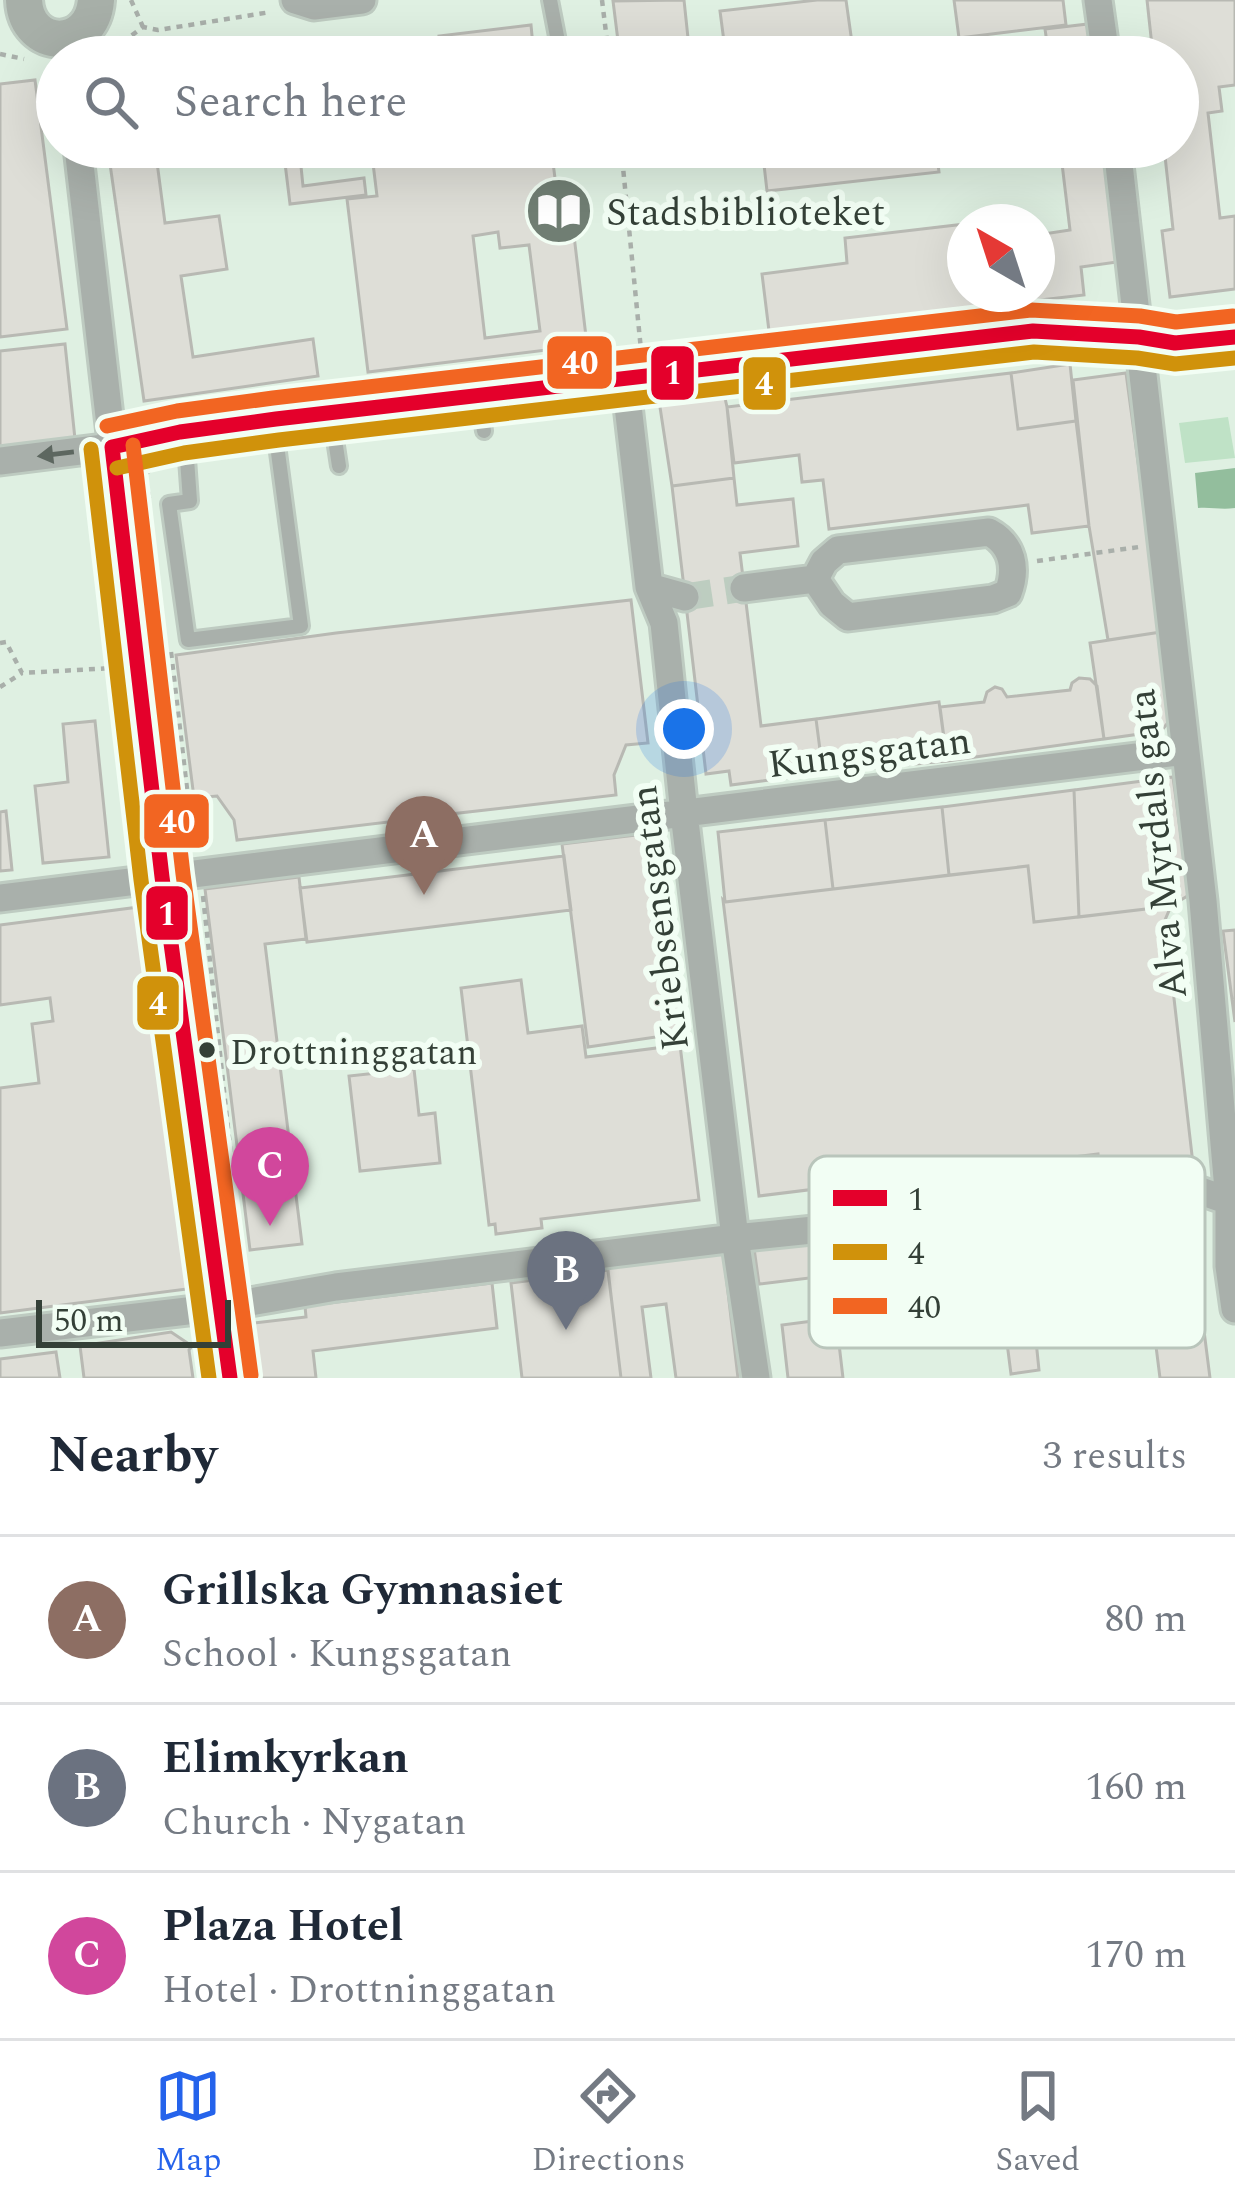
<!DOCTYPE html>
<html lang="en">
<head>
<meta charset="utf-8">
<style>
	:root { --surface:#fff; --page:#f6f6f7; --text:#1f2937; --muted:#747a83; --line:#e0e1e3; --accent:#2563eb }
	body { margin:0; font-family:Spectral,serif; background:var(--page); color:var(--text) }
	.compass { position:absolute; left:947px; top:204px; width:108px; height:108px; border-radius:50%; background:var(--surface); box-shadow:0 12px 48px #0002; rotate:321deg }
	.scale { position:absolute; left:36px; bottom:30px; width:195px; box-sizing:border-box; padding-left:12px; border:6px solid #344037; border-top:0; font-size:33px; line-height:42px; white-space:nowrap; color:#344037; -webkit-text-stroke:9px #f2fef4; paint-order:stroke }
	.you { position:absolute; left:684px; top:729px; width:42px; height:42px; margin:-30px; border:9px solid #fff; border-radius:50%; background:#1a73e8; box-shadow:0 0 0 18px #1a73e833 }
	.badge { display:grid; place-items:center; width:78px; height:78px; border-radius:50%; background:var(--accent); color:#fff; font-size:39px; font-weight:700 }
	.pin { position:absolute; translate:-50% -99px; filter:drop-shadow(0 3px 6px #0008) }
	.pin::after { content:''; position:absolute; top:63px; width:42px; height:36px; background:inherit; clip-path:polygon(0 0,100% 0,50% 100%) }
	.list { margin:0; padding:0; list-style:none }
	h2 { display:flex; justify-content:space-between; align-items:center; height:156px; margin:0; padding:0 48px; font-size:51px }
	h2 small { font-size:39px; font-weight:400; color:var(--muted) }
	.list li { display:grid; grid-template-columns:78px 1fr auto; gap:36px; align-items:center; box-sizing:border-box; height:168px; padding:0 48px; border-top:3px solid var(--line) }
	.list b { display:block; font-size:45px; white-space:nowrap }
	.list p { margin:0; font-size:39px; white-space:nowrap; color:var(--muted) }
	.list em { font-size:39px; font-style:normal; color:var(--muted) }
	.icon { flex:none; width:66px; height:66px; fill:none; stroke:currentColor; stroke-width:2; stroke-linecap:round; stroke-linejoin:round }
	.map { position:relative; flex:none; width:1235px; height:1378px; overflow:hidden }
	.search { position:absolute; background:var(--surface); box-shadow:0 12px 48px #0002; left:36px; right:36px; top:36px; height:132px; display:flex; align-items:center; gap:30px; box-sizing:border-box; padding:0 42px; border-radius:66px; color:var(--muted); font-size:45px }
	.sheet { height:660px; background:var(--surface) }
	nav { display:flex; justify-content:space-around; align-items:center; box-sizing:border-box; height:168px; border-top:3px solid var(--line); background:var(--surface); font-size:33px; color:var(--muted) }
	nav a { display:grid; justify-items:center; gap:6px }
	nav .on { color:var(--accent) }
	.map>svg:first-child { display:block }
</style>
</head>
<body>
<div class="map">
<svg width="1235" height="1378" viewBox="0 0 1235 1378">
	<rect width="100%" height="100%" fill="#dff0e2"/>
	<path fill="#bfe2c6" d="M1228,417L1235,458L1185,463L1179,423Z"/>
	<path fill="#93be9d" d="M1235,468V508C1221,510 1212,507 1198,508L1195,473Z"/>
	<path fill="#deded7" stroke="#b8b9b3" stroke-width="3" fill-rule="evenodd" d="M684,0L690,57H620L613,1Z
		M817,0H846L854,57H726L720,11Z
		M954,0H1063L1066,25L959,38Z
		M1147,0H1235V85L1219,87L1222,111L1208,113L1220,218L1235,216V289L1170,297L1162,231L1173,229L1164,147H1178V57H1142L1141,47L1152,46Z
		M1088,24L1092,57H1049L1045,29Z
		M531,25L534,57H441L439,36Z
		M35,80L67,329L0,337V84Z
		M134,147H155L165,223L219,216L227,269L181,276L193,357L313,339L318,376L144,401L108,150Z
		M283,147H299L303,186L364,178L366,195L290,204Z
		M371,147H551L556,186L568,185L587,345L368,372L347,199L377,196ZM498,232L500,248L529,245L540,331L485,338L473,236Z
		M762,147H936L939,172L767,191Z
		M1060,147H1103L1117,262L1081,267L1084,295L769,331L762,274L847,263L845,238L965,224V294H1037V235L1070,230Z
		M65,344L75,439L0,447V351Z
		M1070,364L1076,421L1018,429L1011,373Z
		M1011,373L1018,429L1076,421L1089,526L1032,533L1028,505L829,529L823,480L802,482L799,455L734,463L727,407Z
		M1126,373L1161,632L1108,640L1089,526L1073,380Z
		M722,385L727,407L734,478L672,486L658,394Z
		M734,478L737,505L793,499L798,546L740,553L761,726L816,719L823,773L731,785L729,771L706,774L672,486Z
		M631,600L648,743L626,745L614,775L616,795L442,815L429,835L413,819L237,840L234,820L217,796L194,798L176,655L336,633Z
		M1161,632L1172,718L1161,731L1104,739L1090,643Z
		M1079,678L1090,679L1097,686L1104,739L947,761L940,707L984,702L987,692L995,687L1002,689L1007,697L1070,690L1072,683Z
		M939,702L947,761L823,773L816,719Z
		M95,721L109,857L43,863L35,786L68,782L63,724Z
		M1173,777L1189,895L1171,906L1079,917L1074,790Z
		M1074,790L1079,917L1034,922L1028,866L949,875L942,807Z
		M942,807L949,875L833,889L825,820Z
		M6,811L12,870L0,871V812Z
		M825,820L833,889L725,902L718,832Z
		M661,832L683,1033L588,1047L562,844Z
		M564,856L571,910L307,942L300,888Z
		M1028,866L1034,922L1171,906L1165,920L1193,1164L1129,1171L1099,1164L1098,1154L759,1196L723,900L725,902Z
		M299,877L306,939L265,944L302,1244L250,1250L205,889Z
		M139,907L187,1289L0,1313V1088L39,1083L32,1024L53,1021L50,998L0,1005V925Z
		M1235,930V1022L1223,931Z
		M521,980L528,1033L582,1026L586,1057L680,1045L699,1200L541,1219L542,1228L496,1234L495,1224L489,1225L461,988Z
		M414,1069L419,1115L435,1113L440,1163L360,1171L349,1076Z
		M1195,1202L1199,1235L1192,1236L1210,1378H1160L1145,1259L968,1282L972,1311L916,1318L912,1286L873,1291L867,1244Z
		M863,1235L867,1271L759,1284L754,1248Z
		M723,1249L738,1378H676L666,1304L642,1307L651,1378H621L607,1263Z
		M608,1270L621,1378H522L511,1283Z
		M492,1283L497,1328L313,1351L316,1378H261L254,1323L306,1317L305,1306Z
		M836,1318L843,1378H788L782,1325Z
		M1035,1331L1039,1370L1011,1374L1006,1335Z
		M171,1332L192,1346L189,1350L193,1378H84L80,1346Z
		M56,1352L60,1378H0V1359Z"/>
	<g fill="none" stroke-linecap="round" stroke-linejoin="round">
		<path stroke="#bdcdc0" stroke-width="27" stroke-dasharray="27 14" stroke-linecap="butt" d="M685,597L744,588"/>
		<g stroke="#becbc1" stroke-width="20">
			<path id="lane" d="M550,0L561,57
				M479,396L484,431
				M331,413L339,466
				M180,432L187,459L190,501L169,504L188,640L301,626L277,445L276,419"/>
		</g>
		<g stroke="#becbc1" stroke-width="33">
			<path id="street" d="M295,0L314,6L362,0
				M1098,0L1106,57
				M78,147L162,877L230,1378
				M1117,147L1203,901L1229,1201V1266L1235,1309
				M625,380L649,587L664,623L684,813L735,1238L756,1378
				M0,461L112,447L180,432L276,419L1033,331L1139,337L1175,343L1235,337
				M989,532C1013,545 1017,569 1008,593L993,599L848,617L832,604L815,579L824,562L838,550Z
				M649,587L685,597
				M744,588L815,579
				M0,898L1177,752
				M0,1333L221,1307L336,1287L735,1238L987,1212L1186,1186L1229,1201L1235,1200"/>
		</g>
		<g stroke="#becbc1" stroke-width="42">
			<path id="secondary" d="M24,0C26,51 92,52 96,0"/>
		</g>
		<path stroke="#a9afaa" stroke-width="4.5" stroke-dasharray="6 6" stroke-linecap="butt" d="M131,0L143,27
			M602,0L609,57
			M0,54L24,59
			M103,57L143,27L158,30L271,12
			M621,147L641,350
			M149,498L145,474L154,467
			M1037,561L1139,547
			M0,643L6,642L22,673L113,668
			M171,652L194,849
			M0,687L22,673
			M203,896L239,1230"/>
		<use href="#lane" stroke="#a9b0ab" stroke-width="14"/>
		<use href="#street" stroke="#a9b0ab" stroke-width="27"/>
		<use href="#secondary" stroke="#a7afa8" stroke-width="36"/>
		<g stroke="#f2fef4" stroke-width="24">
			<path id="bus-1" d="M112,447L180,432L276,419L1033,331L1139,337L1175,343L1235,337
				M112,447L162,877L230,1378"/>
		</g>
		<g stroke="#f2fef4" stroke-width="24">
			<path id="bus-2" d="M91,449L141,880L209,1378
				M117,468L184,453L279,440L1034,352L1137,358L1175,364L1235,358"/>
		</g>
		<g stroke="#f2fef4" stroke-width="24">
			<path id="bus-3" d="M107,426L177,411L273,398L1031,310L1140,316L1176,322L1233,316
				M133,445L183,874L251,1375"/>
		</g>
		<use href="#bus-1" stroke="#e4002b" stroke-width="15"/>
		<use href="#bus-2" stroke="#d0920b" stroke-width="15"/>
		<use href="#bus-3" stroke="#f26522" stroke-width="15"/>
	</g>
	<defs><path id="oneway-solid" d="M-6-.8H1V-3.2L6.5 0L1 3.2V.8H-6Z" transform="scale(3)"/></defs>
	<use fill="#5d6760" href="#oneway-solid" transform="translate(56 454) rotate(173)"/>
	<defs>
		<g id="library-disc" transform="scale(3.45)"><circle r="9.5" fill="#707e73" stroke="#f2fef4"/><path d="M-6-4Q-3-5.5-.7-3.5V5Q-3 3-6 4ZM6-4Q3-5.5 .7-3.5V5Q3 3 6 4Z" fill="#fff"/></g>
	</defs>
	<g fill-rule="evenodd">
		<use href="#library-disc" x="559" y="211"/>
	</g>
	<circle fill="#344037" stroke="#f2fef4" stroke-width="4.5" cx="207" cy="1050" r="10"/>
	<g text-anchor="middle" stroke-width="12" stroke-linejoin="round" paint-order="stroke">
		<g font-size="36" fill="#344037" stroke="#f2fef4" text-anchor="start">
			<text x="230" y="1064">Drottninggatan</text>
		</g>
		<g font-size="39" fill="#344037" stroke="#f2fef4" text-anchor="start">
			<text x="606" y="225">Stadsbiblioteket</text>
		</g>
		<g font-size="39" fill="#344037" stroke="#f2fef4">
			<text transform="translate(869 751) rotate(-7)" y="14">Kungsgatan</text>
			<text transform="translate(1156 844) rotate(-96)" y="14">Alva Myrdals gata</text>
			<text transform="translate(658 918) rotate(-97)" y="14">Kriebsensgatan</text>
		</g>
	</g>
	<rect x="809" y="1156" width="396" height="192" rx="18" fill="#f2fef4" stroke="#b9c5bb" stroke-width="3"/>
	<rect x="833" y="1190" width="54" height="16" fill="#e4002b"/>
	<rect x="833" y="1244" width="54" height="16" fill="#d0920b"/>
	<rect x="833" y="1298" width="54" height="16" fill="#f26522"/>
	<g font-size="33" fill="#344037">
		<text x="908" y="1210">1</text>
		<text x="908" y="1264">4</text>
		<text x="908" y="1318">40</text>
	</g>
	<g stroke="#f2fef4" stroke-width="4.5">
		<rect x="545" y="334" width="69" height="57" rx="12" fill="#f26522"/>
		<rect x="649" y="344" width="47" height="58" rx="12" fill="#e4002b"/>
		<rect x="741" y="355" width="47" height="57" rx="12" fill="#d0920b"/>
		<rect x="142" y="792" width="69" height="58" rx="12" fill="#f26522"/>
		<rect x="144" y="884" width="46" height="58" rx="12" fill="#e4002b"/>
		<rect x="135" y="974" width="46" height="58" rx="12" fill="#d0920b"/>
	</g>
	<g font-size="33" text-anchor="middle" font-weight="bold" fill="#fff">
		<text x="580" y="374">40</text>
		<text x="673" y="384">1</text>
		<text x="764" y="395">4</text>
		<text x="177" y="833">40</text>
		<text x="167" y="925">1</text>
		<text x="158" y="1015">4</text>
	</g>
</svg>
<svg class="compass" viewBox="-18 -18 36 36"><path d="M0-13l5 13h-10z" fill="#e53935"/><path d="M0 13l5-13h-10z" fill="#747a83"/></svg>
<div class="scale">50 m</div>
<div class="you"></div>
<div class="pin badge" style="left:424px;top:895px;background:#8d6e63">A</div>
<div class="pin badge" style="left:566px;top:1330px;background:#6b7280">B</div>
<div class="pin badge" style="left:270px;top:1226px;background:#d1479c">C</div>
<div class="search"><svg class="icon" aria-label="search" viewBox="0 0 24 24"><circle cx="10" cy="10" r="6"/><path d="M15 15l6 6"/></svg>Search here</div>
</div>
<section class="sheet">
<h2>Nearby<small>3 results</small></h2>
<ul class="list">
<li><span class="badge" style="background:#8d6e63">A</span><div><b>Grillska Gymnasiet</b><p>School · Kungsgatan</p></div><em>80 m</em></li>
<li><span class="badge" style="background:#6b7280">B</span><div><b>Elimkyrkan</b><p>Church · Nygatan</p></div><em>160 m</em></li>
<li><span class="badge" style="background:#d1479c">C</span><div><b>Plaza Hotel</b><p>Hotel · Drottninggatan</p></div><em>170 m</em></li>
</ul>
</section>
<nav>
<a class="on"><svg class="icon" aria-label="map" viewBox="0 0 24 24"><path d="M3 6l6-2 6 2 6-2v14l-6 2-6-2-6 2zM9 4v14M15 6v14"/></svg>Map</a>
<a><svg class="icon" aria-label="directions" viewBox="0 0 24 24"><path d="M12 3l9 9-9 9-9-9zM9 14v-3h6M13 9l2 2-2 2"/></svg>Directions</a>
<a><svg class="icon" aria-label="saved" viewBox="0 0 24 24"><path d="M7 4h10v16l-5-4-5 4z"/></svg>Saved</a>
</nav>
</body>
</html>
